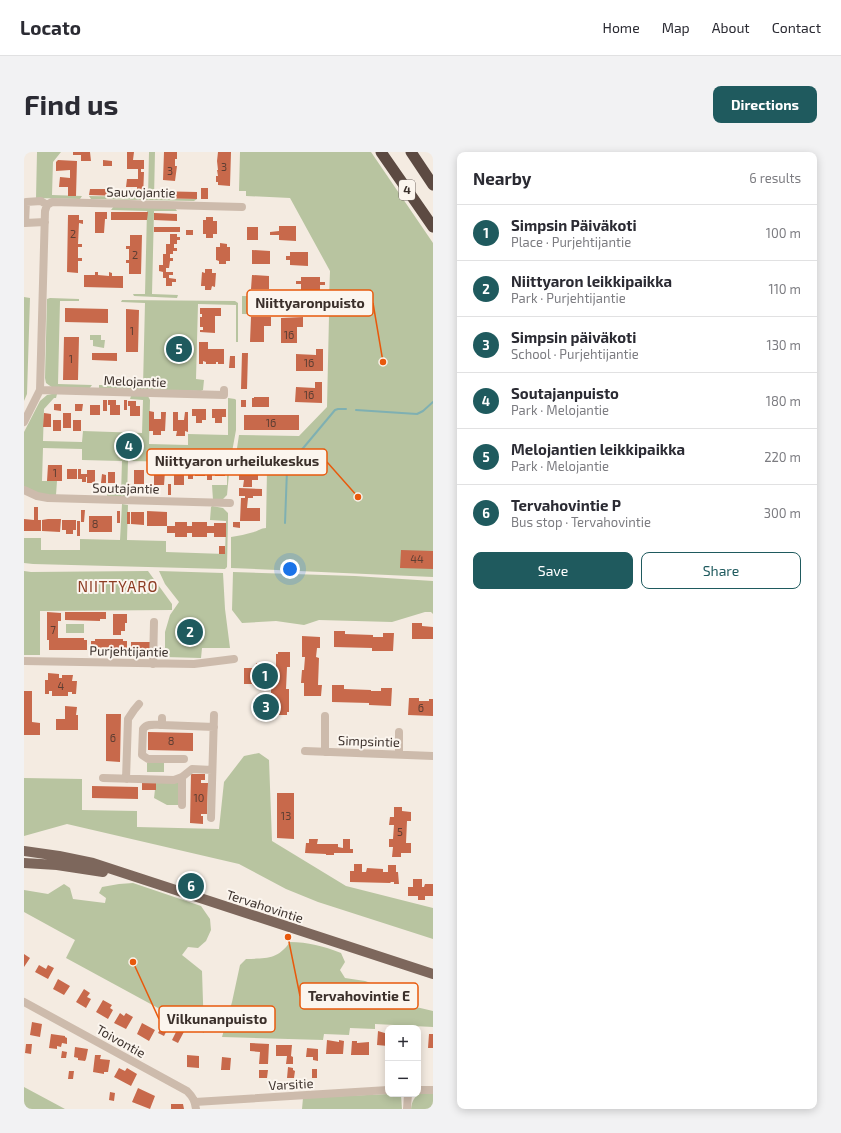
<!DOCTYPE html>
<html lang="en">
<head>
<meta charset="utf-8">
<style>
	:root { --surface:#fff; --page:#f2f2f3; --text:#2b2b33; --muted:#7c7c81; --line:#e1e1e2; --accent:#1f5a5e }
	body { margin:0; font-family:"Exo 2",sans-serif; background:var(--page); color:var(--text) }
	.controls { position:absolute; right:12px; bottom:12px; display:grid; overflow:hidden; border-radius:8px; box-shadow:0 2px 10px #0003 }
	.controls button { width:36px; height:36px; display:grid; place-items:center; padding:0; border:0; border-bottom:1px solid var(--line); background:var(--surface); color:var(--text); font:20px sans-serif }
	.you { position:absolute; left:266px; top:417px; width:14px; height:14px; margin:-10px; border:3px solid #fff; border-radius:50%; background:#1a73e8; box-shadow:0 0 0 6px #1a73e833 }
	.badge { display:grid; place-items:center; width:26px; height:26px; border-radius:50%; background:var(--accent); color:#fff; font-size:13px; font-weight:700 }
	.pin { position:absolute; translate:-50% -50%; border:2px solid #fff; box-shadow:0 1px 4px #0006 }
	.list { margin:0; padding:0; list-style:none }
	h2 { display:flex; justify-content:space-between; align-items:center; height:52px; margin:0; padding:0 16px; font-size:17px }
	h2 small { font-size:13px; font-weight:400; color:var(--muted) }
	.list li { display:grid; grid-template-columns:26px 1fr auto; gap:12px; align-items:center; box-sizing:border-box; height:56px; padding:0 16px; border-top:1px solid var(--line) }
	.list b { display:block; font-size:15px; white-space:nowrap }
	.list p { margin:0; font-size:13px; white-space:nowrap; color:var(--muted) }
	.list em { font-size:13px; font-style:normal; color:var(--muted) }
	.actions { display:flex; gap:8px; padding:12px 16px }
	.actions a { flex:1; padding:9px 0; border:1px solid var(--accent); border-radius:8px; text-align:center; font-size:14px; color:var(--accent) }
	.actions .main { background:var(--accent); color:#fff }
	.map { position:relative; flex:none; width:409px; height:957px; overflow:hidden; border-radius:8px }
	header { display:flex; align-items:center; gap:24px; box-sizing:border-box; height:56px; padding:0 20px; background:var(--surface); border-bottom:1px solid var(--line) }
	header strong { font-size:19px }
	nav { display:flex; gap:22px; margin-inline-start:auto; font-size:14px }
	.intro { display:flex; align-items:center; justify-content:space-between; box-sizing:border-box; height:96px; padding:0 24px }
	h1 { margin:0; font-size:28px }
	.button { padding:10px 18px; border-radius:8px; background:var(--accent); color:#fff; font-size:14px; font-weight:700 }
	main { display:flex; gap:24px; padding:0 24px }
	aside { flex:1; background:var(--surface); border-radius:8px; box-shadow:0 2px 10px #0003 }
	.map>svg:first-child { display:block }
</style>
</head>
<body>
<header>
<strong>Locato</strong>
<nav><a>Home</a><a>Map</a><a>About</a><a>Contact</a></nav>
</header>
<div class="intro"><h1>Find us</h1><a class="button">Directions</a></div>
<main>
<div class="map">
<svg width="409" height="957" viewBox="0 0 409 957">
	<rect width="100%" height="100%" fill="#f4ebe1"/>
	<path fill="#b8c4a0" d="M13,0H37L29,10L28,43L58,44L56,47L12,46Z
		M125,0H131L130,46L173,47L170,49L67,47L65,44L124,45Z
		M216,0H347L409,91V425L207,416V385C215,384 222,382 230,380C234,379 237,376 242,376L243,317L210,316L215,283L275,284L303,255L305,164L218,162V144L305,146L306,119L266,46L222,44V39H215Z
		M90,54L151,56L153,59H130L128,142L154,143L153,146L110,144L109,142H121L123,59L87,58Z
		M0,145L6,146L3,242L0,249Z
		M26,146L55,147V149H36L34,232L68,233L65,237L29,236L22,231L21,226L23,147Z
		M98,148L211,149L214,151V190H212V153L174,152L172,227L180,228L179,238L177,239L75,236V233L119,234L121,151L97,150Z
		M66,183H77V188H81L80,196L69,194V188H66Z
		M28,242H33L32,246H30L20,257L19,289L58,290L59,279L118,281L119,248L106,247L107,244H124L126,248L125,292L164,293V282L204,283V246L211,247L212,248V278L206,311L203,343L198,348H189L188,333H203V300L164,299V310L104,309L103,345H83V342H97L98,309L58,308V297L19,296L18,329H33L32,343L31,344L14,341L0,335V280L16,249L23,243Z
		M98,352L104,353L103,388L142,389V400L201,402L202,369L186,368L187,355L188,354L199,356L204,361V365L203,415L201,417L9,412L0,411V386H17V398H56V387L96,388Z
		M0,419L7,420L124,419L148,452V458L16,459V503H0Z
		M135,419L199,421L201,457L206,496H178L177,506L141,505V480L146,463L155,450L141,432Z
		M209,420L331,424L409,429V462L407,460H401L368,470L295,468L280,473L252,469L218,471L208,458Z
		M42,472H60V481H42Z
		M235,601L245,608L248,689L322,734L409,756V787L294,750L262,737L215,712L43,672L0,684V626L58,627V658L113,659V675L195,677L200,630L220,604Z
		M123,611H140V620H123Z
		M132,629L156,630V653H143L130,646Z
		M109,731L177,754L186,767L187,778L182,789L174,796L164,795L158,803L178,819L180,881L42,806L51,788L0,760V738L24,742L40,732L46,736L49,747L81,751L82,746L75,741L78,735L95,732Z
		M266,790C284,790 299,794 317,801L321,810L316,818L321,826L341,829L386,845L392,855L409,859V875L351,872V877L326,876L325,883L300,882L299,888L198,885L208,850L216,813L222,807C243,806 253,808 266,790Z
		M0,935L41,957H0Z
		M398,941H409V957H387C388,949 390,944 398,941Z
		M364,942H375L377,943L378,957H278L279,946Z"/>
	<g fill="none" stroke-linecap="round" stroke-linejoin="round">
		<path stroke="#7fb0b2" stroke-width="2" d="M332,258L393,262L399,259L409,250
			M261,371L263,318L265,313L311,258L314,257H322"/>
	</g>
	<path fill="#c8694b" d="M49,0H66L67,9H57V3H49Z
		M103,0H110L109,8H120V17H117V20H120L119,45H113V35H102L103,27H114V17H103Z
		M140,0H153V7H151V14H153L151,29L139,28Z
		M194,0H207L206,34L194,33V30H192V24H194L193,18H194L193,9Z
		M34,8L53,9L52,44H44V35H35L36,25L46,26V18L32,19V10Z
		M79,8L88,9V14H79Z
		M177,36H184V47H177Z
		M66,37H95V44L65,43Z
		M130,39L173,40V47L130,46Z
		M71,60H83V67H81L80,81H71Z
		M87,60H124L123,68H87Z
		M130,61L153,62V69L130,68Z
		M44,63H55V68H59V72L55,71L54,92H58V95H54V106H58V109H54V121L43,120Z
		M182,65H189V69H193V82H189V86H182V82H179V68H182Z
		M255,74H272V89L255,88V83H246V80L255,79Z
		M130,75H156V80H130Z
		M223,75H234V88H223Z
		M162,78H169V83H162Z
		M146,82H153V85H156V88H153V92H150V96H153V99H149V102H146V106H149V109H146L145,116H142V120H149V123H145V126L152,127V130H148V134H142V126H139V120L135,119V113H139V102H142V92H146Z
		M106,83H118L117,122H105V111H102V108H105V97H102V94H106Z
		M196,91L203,92V95H206V109H202V112H195V109L192,108V95H196Z
		M228,98L246,99V112H228Z
		M266,100H284V114L266,113V108H262V104H266Z
		M181,117H188V121H192L191,135L188,134L187,138H181V134H177L178,120L181,121Z
		M71,120H74V123L85,124V120L88,121V124H99V136L60,135V123H71Z
		M228,123L245,124V137H227Z
		M277,125H296V130H301V133H296V139L277,138V132H272V129H277Z
		M41,156L84,157V171L41,170Z
		M176,156H197V164H191V181L176,180V178H179V175H176V165H178V162H176Z
		M102,157L115,158L114,200H102Z
		M227,165H247V174H240V190H226Z
		M279,165V175H273V191H257V166Z
		M40,185H55L54,228H39Z
		M175,190H184V197H200V212H194V210H192V212H182V210L179,209V212H175Z
		M292,197H299V219H272V202L292,203Z
		M68,201H93V209L68,208Z
		M218,201H224L223,237H217Z
		M206,204H211V216H205Z
		M129,227H138V232L128,231Z
		M291,230H298V251L271,250L272,235L291,236Z
		M230,245H245V255H228V246H230Z
		M79,248H83V259H79Z
		M84,248H92V253H96V263H86V253H84Z
		M100,248H103V258H100Z
		M217,248H222V255H217Z
		M104,249H112V254H116V264H106V254H104Z
		M30,252H37V259L30,258Z
		M51,252H59L58,259H51Z
		M66,253H76V263H66Z
		M168,257H182V268H178V271H172V264H168Z
		M188,257H202V265H198V271H191V266H188Z
		M125,259L130,260V267H137V260H142L141,279H137V283H129V279H125Z
		M149,260H154V268H160L161,260H164V280L161,279V284H152L153,279H149Z
		M20,261L27,262V275H19Z
		M39,261H47V276H39Z
		M220,263H275V278H220Z
		M29,268H37V279H29Z
		M49,268H57V279H49Z
		M171,307H181V324H171Z
		M191,310H201V324H191Z
		M24,313H38V329H23Z
		M43,317H53V327H43Z
		M54,317H57V322H63V318H71V331H63V325H62V330H58V327H54Z
		M110,318H120V332H110Z
		M164,318L169,319V327H164Z
		M130,319H141L140,333H130Z
		M150,319H160V333H150Z
		M183,319H188V328H183Z
		M215,319H234V328H228V335H219L220,328H215Z
		M84,320H91V331H84Z
		M78,322L82,323V331H77Z
		M104,331L107,332V342H103Z
		M124,332H128L127,343H123Z
		M144,332H147V343H144Z
		M215,336L238,337V344H229V346H224L223,356H236V369H216L217,346H221V344H215Z
		M10,355H14V368H17V379H0V367L10,368Z
		M57,358H61L60,370H57Z
		M93,359H96V371H93Z
		M123,359L143,360V374H123Z
		M103,360H106V372H103Z
		M107,360H120V373L107,372Z
		M65,364H88V380H65Z
		M24,367H37L36,380L18,379V368Z
		M38,368H52V378H49V382H42V378H38Z
		M53,369H56V384H53Z
		M151,370H163V374H168V370H183V374H190V371H202V385H190V381H183V385H168V381H163V385H151V381H143V374H151Z
		M209,370H216V376L209,375Z
		M195,394H201V402H195Z
		M377,398L409,399V417L376,416Z
		M23,460L37,461V469H34V486H60V488H63V498H25V488H23Z
		M41,460H82V467H76V469L41,468Z
		M89,462H103V471H101V479H97V483H89Z
		M388,471H398V474L409,475V487H388Z
		M310,479H321V482L349,483V485H359V481H370L369,499H348V496L310,495Z
		M278,484L296,485V496H293L292,505L295,506L294,533H298L297,544H280V531H277L278,518H280L281,505H278Z
		M71,487H99V489H103V499L67,498V489H71Z
		M107,490H126V498H107Z
		M254,500H266V515H263L262,537H265V560H263V563H252V559H250L251,551H247V537H245V532H240L238,535H231L228,532H220V516H232V511H236L241,512V514H252V502H254Z
		M24,521L35,522V526H38V523H49L48,529H53L52,542H48V540H44V544H28V539H25V542H21V528H24Z
		M308,533H320V537L347,538V539H357V536H368L367,554L345,553V551L308,550Z
		M0,539H8V570L16,571V583H0Z
		M385,546H395V549H405V547H409V564L384,563Z
		M41,554L53,555L52,563H54V578H32V567H41Z
		M82,562H97L96,610L82,609Z
		M124,580L169,581V599L124,598Z
		M167,622H181V628H177V631H184L183,662H177V664H179V672L166,671Z
		M118,630L132,631V638H118Z
		M68,634L114,635V647L68,646Z
		M253,641H270V687L253,686Z
		M370,655H378V659L387,660V669H383L382,691H387V701H377V705H368L369,695H365V687H369L370,673H365L366,665H370Z
		M285,687H294L293,692H314V695L319,696V687H326V697H329V701H310V703H302V702L281,701L282,691H285Z
		M330,712H338V720H342L343,716L359,717V720H364V713H372V720H374L375,732H370V730H367L366,731L326,730V719H330Z
		M389,727H398V735H400L401,732H409V744H401V748H394V744H384V735H389Z
		M0,802L6,806L0,815Z
		M15,813L22,817L24,813L30,816L24,827L11,820Z
		M34,827L46,834L40,843L29,837Z
		M60,837L66,841L63,845L67,847L62,856L52,850Z
		M79,848L88,853L86,856L89,858L84,867L72,860Z
		M96,861L100,864L102,861L109,865L102,877L90,871Z
		M146,867L162,876L154,891L148,888L152,880L144,876L140,884L134,881L141,869L144,871Z
		M8,870L18,872L16,885L6,883Z
		M118,871L131,878L125,889L113,882Z
		M354,879L364,882V894L353,893Z
		M27,882L41,884V885L43,886V892L38,891L37,895L33,894V897L25,896Z
		M394,882H397L396,895H394Z
		M405,882H409V896H404Z
		M303,888L315,890V888L320,889L319,902H302Z
		M328,889H333V891L345,890V903H327Z
		M226,891L245,892L244,912H235L236,900L226,899Z
		M2,892H8L7,902L1,901Z
		M252,893H268L267,904L269,905V912H262L263,904H252Z
		M51,895L64,897L62,907L61,909L54,908V906L50,905Z
		M283,896L294,897V909L289,908V905H282Z
		M38,899L43,900L42,906H37Z
		M71,903H77L76,907L86,908L84,920H80V922L69,920Z
		M163,903L175,904V916L163,915Z
		M198,905L207,906L206,918H197Z
		M264,915L269,916V918L271,919L270,926H263Z
		M95,916L101,919L103,916L113,922L107,934L90,925Z
		M288,917H293V926H288Z
		M235,918H244L243,926H235Z
		M45,919H50L49,927H44Z
		M114,936L131,944L126,957L108,950Z
		M86,940L91,941L90,949L85,948Z
		M147,952H159L160,957H147Z"/>
	<g fill="none" stroke-linecap="round" stroke-linejoin="round">
		<path stroke="#cdbbac" stroke-width="8" d="M21,70L1,71L2,50L17,49L23,53
			M16,238L200,243V238
			M0,270L16,238L21,59L23,53L28,50L218,55
			M0,338L13,344L24,346L206,351
			M0,509L170,512L210,507
			M129,512L130,470
			M301,564V600
			M138,566V573L190,575
			M138,573C131,573 123,571 119,577L118,603L124,607H160
			M281,599L409,604
			M375,602V580
			M79,626L150,628L158,625L168,617L188,618
			M102,627L104,567L110,558L115,552
			M158,653V625
			M187,666L190,563
			M0,850L163,939C169,945 171,949 172,957
			M394,938H409
			M171,950L364,938
			M383,957L384,942"/>
		<path stroke="#7d675c" stroke-width="10" d="M0,699L35,704L69,711L409,822
			M0,711L33,713L79,720"/>
		<path stroke="#5c4a42" stroke-width="11" d="M357,0L409,75
			M387,0L409,33"/>
	</g>
	<g text-anchor="middle" stroke-width="4" stroke-linejoin="round" paint-order="stroke">
		<g font-size="11" fill="#5e3e33">
			<text x="200" y="19">3</text>
			<text x="146" y="23">3</text>
			<text x="49" y="86">2</text>
			<text x="111" y="107">2</text>
			<text x="108" y="183">1</text>
			<text x="265" y="187">16</text>
			<text x="47" y="211">1</text>
			<text x="285" y="215">16</text>
			<text x="285" y="247">16</text>
			<text x="247" y="275">16</text>
			<text x="31" y="325">1</text>
			<text x="71" y="376">8</text>
			<text x="393" y="411">44</text>
			<text x="29" y="482">7</text>
			<text x="37" y="538">4</text>
			<text x="397" y="560">6</text>
			<text x="89" y="590">6</text>
			<text x="147" y="593">8</text>
			<text x="175" y="650">10</text>
			<text x="262" y="668">13</text>
			<text x="376" y="684">5</text>
		</g>
		<rect fill="#fbf5ee" stroke="#756b66" stroke-width="1" x="375" y="28" width="16" height="20" rx="3"/>
		<g font-size="12" font-weight="bold" fill="#3b302b">
			<text x="383" y="42">4</text>
		</g>
		<g font-size="13" fill="#3b302b" stroke="#fbf5ee">
			<text transform="translate(117 40) rotate(1)" y="5">Sauvojantie</text>
			<text transform="translate(111 229) rotate(2)" y="5">Melojantie</text>
			<text transform="translate(102 336) rotate(1)" y="5">Soutajantie</text>
			<text transform="translate(105 499) rotate(1)" y="5">Purjehtijantie</text>
			<text transform="translate(345 589) rotate(2)" y="5">Simpsintie</text>
			<text transform="translate(241 754) rotate(18)" y="5">Tervahovintie</text>
			<text transform="translate(97 889) rotate(29)" y="5">Toivontie</text>
			<text transform="translate(267 932) rotate(-3)" y="5">Varsitie</text>
		</g>
		<g font-size="15" letter-spacing="1" fill="#8c3b22" stroke="#fbf5ee">
			<text x="94" y="440">NIITTYARO</text>
		</g>
	</g>
	<path fill="none" stroke="#e8590c" stroke-width="1.5" d="M359 210L349 151M334 345L303 310M264 785L276 844M109 810L135 867"/>
	<g fill="#e8590c" stroke="#fbf5ee" stroke-width="1.5">
		<circle cx="359" cy="210" r="4"/>
		<circle cx="334" cy="345" r="4"/>
		<circle cx="264" cy="785" r="4"/>
		<circle cx="109" cy="810" r="4"/>
	</g>
	<g fill="#fbf5ee" stroke="#e8590c" stroke-width="1.5">
		<rect x="223" y="138" width="126" height="26" rx="4"/>
		<rect x="123" y="297" width="180" height="26" rx="4"/>
		<rect x="276" y="831" width="118" height="26" rx="4"/>
		<rect x="135" y="854" width="116" height="26" rx="4"/>
	</g>
	<g font-size="14" text-anchor="middle" font-weight="bold" fill="#3b302b">
		<text x="286" y="156">Niittyaronpuisto</text>
		<text x="213" y="314">Niittyaron urheilukeskus</text>
		<text x="335" y="849">Tervahovintie E</text>
		<text x="193" y="872">Vilkunanpuisto</text>
	</g>
</svg>
<div class="controls">
<button>+</button>
<button>−</button>
</div>
<div class="you"></div>
<div class="pin badge" style="left:241px;top:524px">1</div>
<div class="pin badge" style="left:166px;top:480px">2</div>
<div class="pin badge" style="left:242px;top:555px">3</div>
<div class="pin badge" style="left:105px;top:294px">4</div>
<div class="pin badge" style="left:155px;top:197px">5</div>
<div class="pin badge" style="left:167px;top:734px">6</div>
</div>
<aside>
<h2>Nearby<small>6 results</small></h2>
<ul class="list">
<li><span class="badge">1</span><div><b>Simpsin Päiväkoti</b><p>Place · Purjehtijantie</p></div><em>100 m</em></li>
<li><span class="badge">2</span><div><b>Niittyaron leikkipaikka</b><p>Park · Purjehtijantie</p></div><em>110 m</em></li>
<li><span class="badge">3</span><div><b>Simpsin päiväkoti</b><p>School · Purjehtijantie</p></div><em>130 m</em></li>
<li><span class="badge">4</span><div><b>Soutajanpuisto</b><p>Park · Melojantie</p></div><em>180 m</em></li>
<li><span class="badge">5</span><div><b>Melojantien leikkipaikka</b><p>Park · Melojantie</p></div><em>220 m</em></li>
<li><span class="badge">6</span><div><b>Tervahovintie P</b><p>Bus stop · Tervahovintie</p></div><em>300 m</em></li>
</ul>
<div class="actions"><a class="main">Save</a><a>Share</a></div>
</aside>
</main>
</body>
</html>
